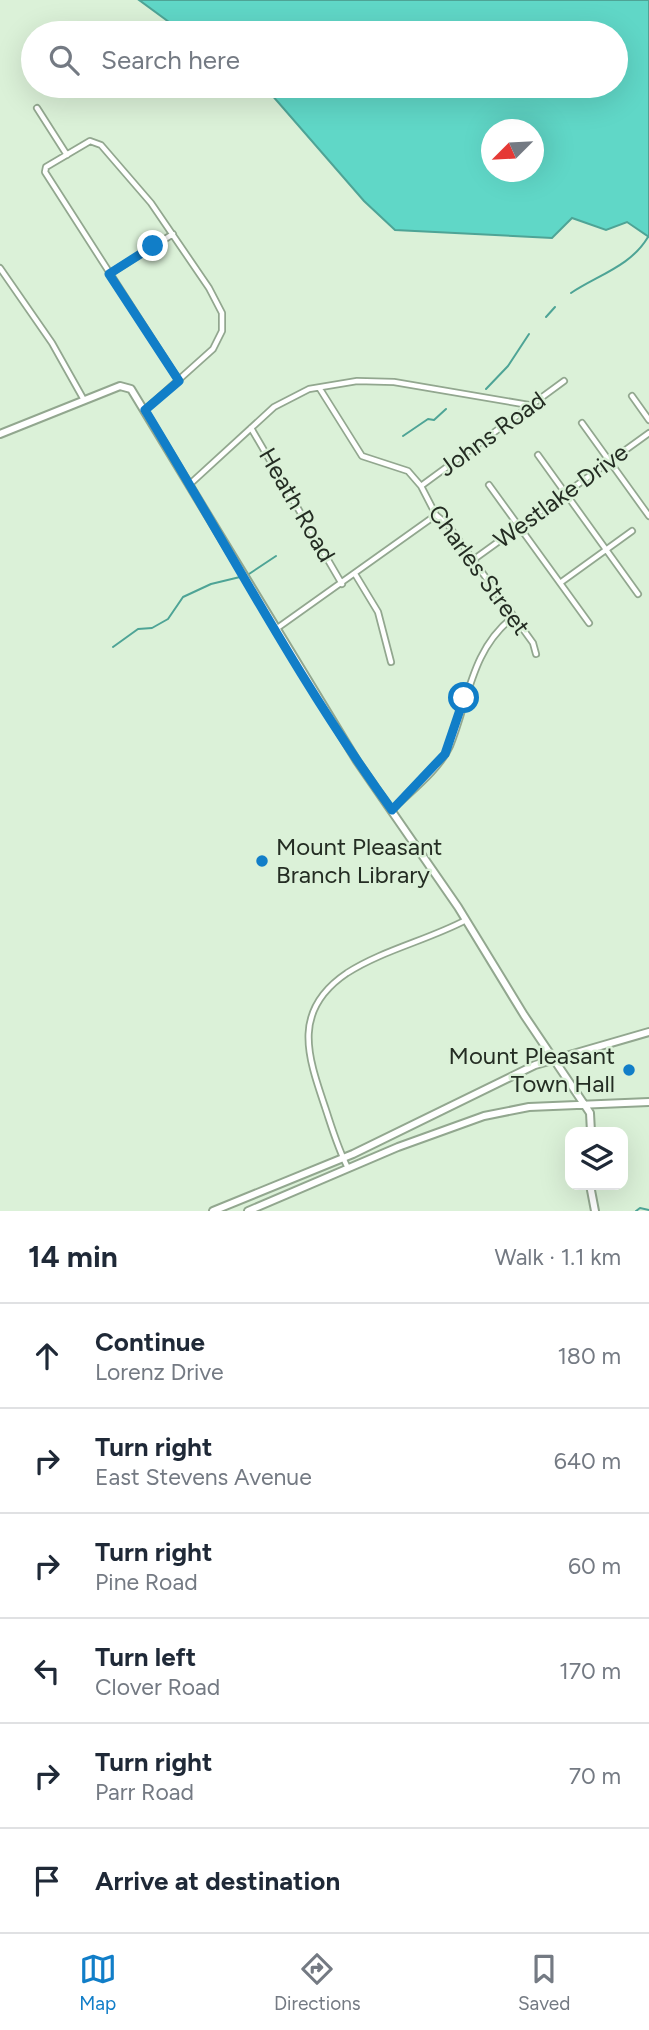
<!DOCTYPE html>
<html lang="en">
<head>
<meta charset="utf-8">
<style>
	:root { --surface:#fff; --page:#f2f2f3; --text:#1f2937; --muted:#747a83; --line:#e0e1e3; --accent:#117ec8 }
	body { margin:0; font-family:Figtree,sans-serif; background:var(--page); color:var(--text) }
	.controls { position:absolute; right:21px; bottom:21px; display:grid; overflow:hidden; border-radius:14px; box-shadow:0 7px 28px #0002 }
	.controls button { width:63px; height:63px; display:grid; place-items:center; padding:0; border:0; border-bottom:2px solid var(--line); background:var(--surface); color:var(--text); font:35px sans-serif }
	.compass { position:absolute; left:481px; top:119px; width:63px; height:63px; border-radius:50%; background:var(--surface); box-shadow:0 7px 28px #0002; rotate:246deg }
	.stop { position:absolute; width:21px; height:21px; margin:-16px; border:5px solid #117ec8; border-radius:50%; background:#fff }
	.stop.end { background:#117ec8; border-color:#fff; box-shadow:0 2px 7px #0008 }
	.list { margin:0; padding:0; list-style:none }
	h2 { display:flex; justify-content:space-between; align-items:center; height:91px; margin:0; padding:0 28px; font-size:30px }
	h2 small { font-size:23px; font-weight:400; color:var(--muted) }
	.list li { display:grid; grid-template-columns:46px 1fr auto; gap:21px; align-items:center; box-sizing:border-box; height:105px; padding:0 28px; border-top:2px solid var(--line) }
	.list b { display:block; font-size:26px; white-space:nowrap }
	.list p { margin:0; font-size:23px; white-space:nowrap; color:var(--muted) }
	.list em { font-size:23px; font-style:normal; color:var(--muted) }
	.icon { flex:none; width:38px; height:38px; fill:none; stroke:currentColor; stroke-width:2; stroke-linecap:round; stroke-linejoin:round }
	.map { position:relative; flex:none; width:649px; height:1211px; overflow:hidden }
	.search { position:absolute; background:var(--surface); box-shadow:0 7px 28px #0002; left:21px; right:21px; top:21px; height:77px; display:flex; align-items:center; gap:18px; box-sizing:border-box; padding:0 24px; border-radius:38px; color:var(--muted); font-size:26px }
	.sheet { height:721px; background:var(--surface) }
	nav { display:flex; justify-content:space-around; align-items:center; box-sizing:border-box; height:98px; border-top:2px solid var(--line); background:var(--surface); font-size:19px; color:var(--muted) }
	nav a { display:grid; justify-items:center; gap:4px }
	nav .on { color:var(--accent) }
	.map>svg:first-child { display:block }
</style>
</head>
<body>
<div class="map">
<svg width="649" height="1211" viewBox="0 0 649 1211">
	<rect width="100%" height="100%" fill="#dbf1d8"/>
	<path fill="#60d7c7" stroke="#4ea496" stroke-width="2" fill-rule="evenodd" d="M139,0H649V237L627,222L606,230L572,218L552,238L395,230L364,201L264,86H616V33H184ZM491,130H534V172H491Z"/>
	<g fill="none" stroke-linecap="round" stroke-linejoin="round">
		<path stroke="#4ea496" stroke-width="2" d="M571,293C598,275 631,266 648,237
			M546,317L555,307
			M486,389L508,366L529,334
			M403,436L428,419L434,420L446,409
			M249,574L276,556
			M113,647L138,629L152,628L168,619L183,597L211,584L240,577
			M636,1211L640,1208L649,1210"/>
		<g stroke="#92a78f" stroke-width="8">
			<path id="street" d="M37,108L67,155
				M0,268L52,343L84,400
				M109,274L173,234
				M320,389L362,456L408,471L421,486L436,515L448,525L533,643L536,654
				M632,396L649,420
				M145,410L213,349L222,331V313L209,288L151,203L101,145L90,141L46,167L45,172L179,381
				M582,423L649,516
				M251,428L342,584
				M538,455L638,594
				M190,484L274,407L309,389L357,381L394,382L529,405
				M489,485L589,623
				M421,486L564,381
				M473,560L649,433
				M355,574L378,612L391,662
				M560,583L632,531
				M276,629L436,515
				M392,810C411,791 439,770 450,746C469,699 471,650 513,617
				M348,1168C338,1149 332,1128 325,1107C307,1054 292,1010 347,973C383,950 428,940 466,920"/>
		</g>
		<g stroke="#92a78f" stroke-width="10">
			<path id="secondary" d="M0,434L120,386L131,389L357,761L458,907L524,1015L590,1113L591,1132
				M590,1185L595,1211
				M213,1211L353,1154L535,1065L649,1032
				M248,1211L398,1147L484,1116L529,1107L649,1102"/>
		</g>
		<use href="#street" stroke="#fff" stroke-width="4.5"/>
		<use href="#secondary" stroke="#fff" stroke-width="6"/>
	</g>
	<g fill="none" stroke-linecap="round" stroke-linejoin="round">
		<path stroke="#117ec8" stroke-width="9" d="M153,246L109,274L179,381L145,410C226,543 300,684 392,810L445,754L464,698"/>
	</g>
	<g fill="#117ec8" stroke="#dbf1d8" stroke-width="2.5">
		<circle cx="262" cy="861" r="7"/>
		<circle cx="629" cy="1070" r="7"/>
	</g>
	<g text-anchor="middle" stroke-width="5" stroke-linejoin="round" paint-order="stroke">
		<g font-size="24" fill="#242d23" stroke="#dbf1d8">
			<text transform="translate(492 434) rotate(-36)" y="8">Johns Road</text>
			<text transform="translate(561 496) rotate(-36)" y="8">Westlake Drive</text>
			<text transform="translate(297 505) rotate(60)" y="8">Heath Road</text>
			<text transform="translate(479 570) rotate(54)" y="8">Charles Street</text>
		</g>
		<g font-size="24" fill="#242d23" stroke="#dbf1d8" text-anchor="start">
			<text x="276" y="855">Mount Pleasant<tspan x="276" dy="28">Branch Library</tspan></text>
			<text x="615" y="1064" text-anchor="end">Mount Pleasant<tspan x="615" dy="28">Town Hall</tspan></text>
		</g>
	</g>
</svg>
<div class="controls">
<button><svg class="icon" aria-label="layers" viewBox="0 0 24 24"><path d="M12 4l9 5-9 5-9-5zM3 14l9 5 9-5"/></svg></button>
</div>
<svg class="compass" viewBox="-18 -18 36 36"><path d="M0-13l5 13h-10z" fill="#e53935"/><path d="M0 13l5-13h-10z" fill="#747a83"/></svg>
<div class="stop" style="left:464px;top:698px"></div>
<div class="stop end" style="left:153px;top:246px"></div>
<div class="search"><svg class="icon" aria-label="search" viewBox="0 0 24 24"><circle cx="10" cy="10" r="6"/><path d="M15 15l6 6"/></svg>Search here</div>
</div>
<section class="sheet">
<h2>14 min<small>Walk · 1.1 km</small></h2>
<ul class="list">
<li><svg class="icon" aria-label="ahead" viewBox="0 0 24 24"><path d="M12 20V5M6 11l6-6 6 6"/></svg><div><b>Continue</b><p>Lorenz Drive</p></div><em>180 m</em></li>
<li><svg class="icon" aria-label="right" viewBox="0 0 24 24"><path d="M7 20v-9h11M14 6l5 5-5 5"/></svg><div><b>Turn right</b><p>East Stevens Avenue</p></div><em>640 m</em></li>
<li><svg class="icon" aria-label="right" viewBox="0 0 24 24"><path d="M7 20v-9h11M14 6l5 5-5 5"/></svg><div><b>Turn right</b><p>Pine Road</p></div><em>60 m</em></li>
<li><svg class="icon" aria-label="left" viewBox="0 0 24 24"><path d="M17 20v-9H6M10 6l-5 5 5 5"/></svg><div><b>Turn left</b><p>Clover Road</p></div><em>170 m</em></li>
<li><svg class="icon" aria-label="right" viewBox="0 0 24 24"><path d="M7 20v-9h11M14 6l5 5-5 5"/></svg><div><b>Turn right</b><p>Parr Road</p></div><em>70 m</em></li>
<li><svg class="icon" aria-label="arrive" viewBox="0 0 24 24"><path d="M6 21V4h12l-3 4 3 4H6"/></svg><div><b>Arrive at destination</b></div></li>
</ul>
</section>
<nav>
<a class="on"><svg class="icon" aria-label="map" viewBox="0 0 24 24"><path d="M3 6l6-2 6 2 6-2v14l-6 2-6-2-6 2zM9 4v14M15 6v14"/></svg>Map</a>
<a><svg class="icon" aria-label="directions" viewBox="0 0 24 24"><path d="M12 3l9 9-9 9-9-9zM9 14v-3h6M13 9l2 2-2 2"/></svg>Directions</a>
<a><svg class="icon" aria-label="saved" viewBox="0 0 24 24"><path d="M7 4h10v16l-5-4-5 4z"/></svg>Saved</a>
</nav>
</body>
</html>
